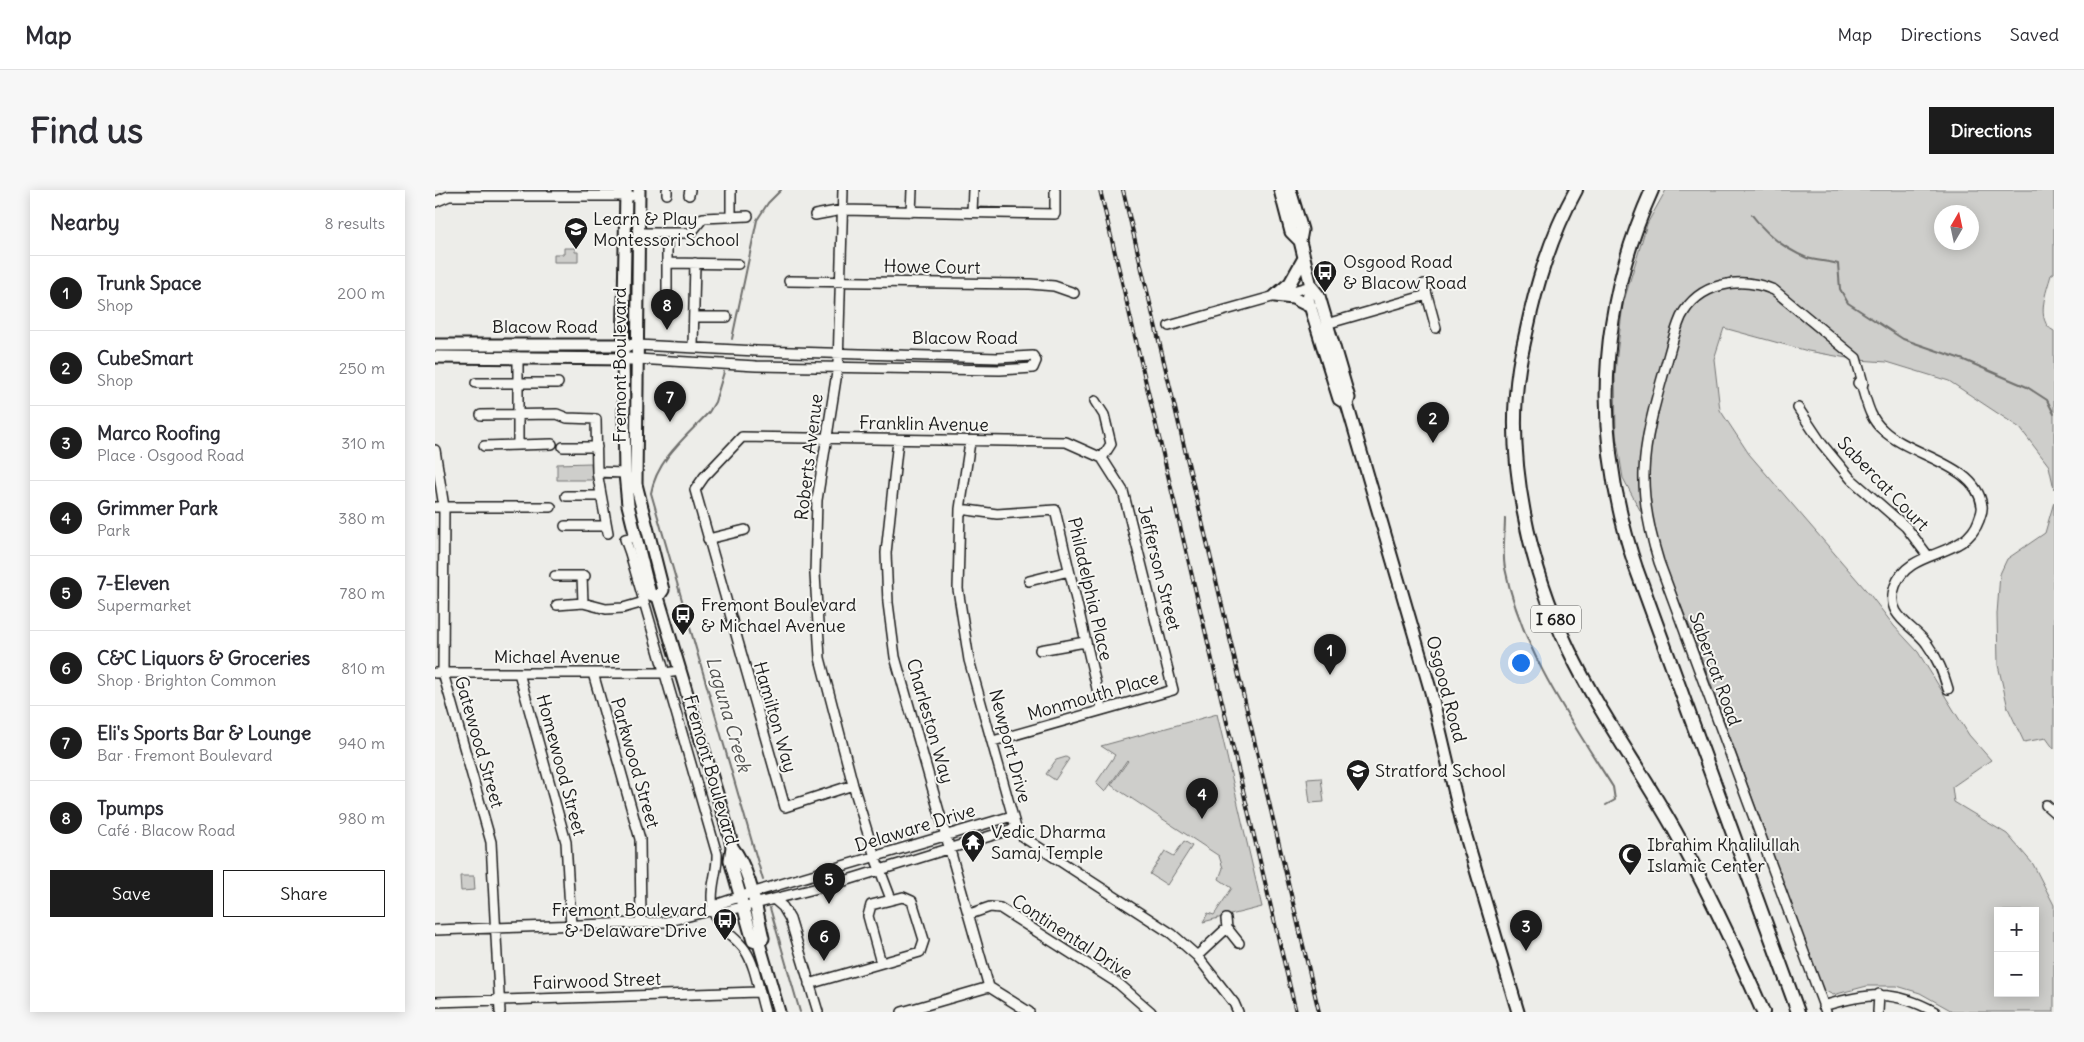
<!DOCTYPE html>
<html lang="en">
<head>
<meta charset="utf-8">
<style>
	:root { --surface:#fff; --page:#f7f7f7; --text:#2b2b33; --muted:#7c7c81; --line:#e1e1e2; --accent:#1c1c1c }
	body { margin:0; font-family:Delius,sans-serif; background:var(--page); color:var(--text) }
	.controls { position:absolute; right:15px; bottom:15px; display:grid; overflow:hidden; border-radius:0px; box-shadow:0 2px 12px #0003 }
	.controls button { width:45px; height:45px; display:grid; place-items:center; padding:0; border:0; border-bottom:1px solid var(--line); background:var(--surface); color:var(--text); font:25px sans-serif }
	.compass { position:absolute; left:1499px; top:15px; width:45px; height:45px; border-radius:50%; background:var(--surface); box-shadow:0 2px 12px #0003; rotate:9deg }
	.you { position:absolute; left:1085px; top:472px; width:18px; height:18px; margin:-12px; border:4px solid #fff; border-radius:50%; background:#1a73e8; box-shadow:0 0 0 8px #1a73e833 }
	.badge { display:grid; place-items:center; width:32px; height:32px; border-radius:50%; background:var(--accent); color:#fff; font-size:16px; font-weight:700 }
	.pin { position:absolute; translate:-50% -41px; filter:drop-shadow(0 1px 2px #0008) }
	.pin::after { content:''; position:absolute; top:26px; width:18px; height:15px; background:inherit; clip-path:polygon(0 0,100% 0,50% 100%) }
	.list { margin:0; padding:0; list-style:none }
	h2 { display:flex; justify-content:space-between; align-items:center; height:65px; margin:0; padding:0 20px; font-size:21px }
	h2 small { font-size:16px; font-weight:400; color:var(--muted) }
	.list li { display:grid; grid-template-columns:32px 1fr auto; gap:15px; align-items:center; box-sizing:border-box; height:75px; padding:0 20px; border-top:1px solid var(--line) }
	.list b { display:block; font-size:19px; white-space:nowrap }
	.list p { margin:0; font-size:16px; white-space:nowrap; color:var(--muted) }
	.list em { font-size:16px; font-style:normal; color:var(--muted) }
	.actions { display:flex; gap:10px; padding:15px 20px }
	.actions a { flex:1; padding:11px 0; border:1px solid var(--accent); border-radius:0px; text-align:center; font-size:18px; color:var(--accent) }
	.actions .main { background:var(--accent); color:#fff }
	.map { position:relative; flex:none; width:1619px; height:822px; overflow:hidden; border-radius:0px }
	header { display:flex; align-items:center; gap:30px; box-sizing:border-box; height:70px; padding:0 25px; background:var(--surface); border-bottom:1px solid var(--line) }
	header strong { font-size:24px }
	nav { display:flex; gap:28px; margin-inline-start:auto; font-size:18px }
	.intro { display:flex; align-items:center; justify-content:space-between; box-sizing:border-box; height:120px; padding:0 30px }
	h1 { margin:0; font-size:35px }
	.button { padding:12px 22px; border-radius:0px; background:var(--accent); color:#fff; font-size:18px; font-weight:700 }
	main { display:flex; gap:30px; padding:0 30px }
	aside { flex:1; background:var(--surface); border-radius:0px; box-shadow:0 2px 12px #0003 }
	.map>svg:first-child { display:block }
</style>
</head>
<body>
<header>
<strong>Map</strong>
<nav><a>Map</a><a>Directions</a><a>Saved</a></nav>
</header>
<div class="intro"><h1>Find us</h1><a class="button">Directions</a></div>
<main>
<aside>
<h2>Nearby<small>8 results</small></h2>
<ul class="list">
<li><span class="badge">1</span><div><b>Trunk Space</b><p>Shop</p></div><em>200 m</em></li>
<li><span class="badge">2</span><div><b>CubeSmart</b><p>Shop</p></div><em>250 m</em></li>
<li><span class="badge">3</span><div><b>Marco Roofing</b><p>Place · Osgood Road</p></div><em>310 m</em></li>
<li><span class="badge">4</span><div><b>Grimmer Park</b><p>Park</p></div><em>380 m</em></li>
<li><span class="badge">5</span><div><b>7-Eleven</b><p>Supermarket</p></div><em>780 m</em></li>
<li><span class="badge">6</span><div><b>C&amp;C Liquors &amp; Groceries</b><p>Shop · Brighton Common</p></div><em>810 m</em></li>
<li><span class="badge">7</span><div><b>Eli's Sports Bar &amp; Lounge</b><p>Bar · Fremont Boulevard</p></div><em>940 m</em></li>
<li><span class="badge">8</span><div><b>Tpumps</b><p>Café · Blacow Road</p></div><em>980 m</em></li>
</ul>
<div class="actions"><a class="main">Save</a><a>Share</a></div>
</aside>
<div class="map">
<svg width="1619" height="822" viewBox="0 0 1619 822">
	<rect width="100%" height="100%" fill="#edede9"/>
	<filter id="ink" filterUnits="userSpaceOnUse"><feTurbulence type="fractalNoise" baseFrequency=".02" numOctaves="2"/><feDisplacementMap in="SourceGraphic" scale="10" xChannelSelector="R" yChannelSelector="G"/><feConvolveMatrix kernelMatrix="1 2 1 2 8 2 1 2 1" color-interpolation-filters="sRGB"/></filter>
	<g filter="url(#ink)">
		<path fill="#cececb" stroke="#757574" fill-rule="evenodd" d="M1231,0H1619V83L1616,85C1612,100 1599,131 1619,141V299L1614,276L1585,238L1514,191L1452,172L1423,170L1373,161L1289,138L1279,169L1285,220L1314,264L1436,406L1459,436L1483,462L1534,545L1556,570L1517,597L1519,612L1572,644L1598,674L1619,715V822H1519L1485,803L1462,796H1432L1398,805L1387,799L1258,445L1215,339L1188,288L1181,245L1180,182L1188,114L1212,34ZM1506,22H1536V52H1506ZM1563,721H1600V803H1563Z
			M129,58H140V62H143V72H119V64H129Z
			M156,273L157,290H122V274Z
			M1619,312V559L1611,548L1589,552L1573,518L1563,475L1562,424L1565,384L1572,369L1610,343Z
			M782,524L827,717L768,732L773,723L779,725L797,698L784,689L788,678L784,666L676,595L693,571L692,570L670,602L661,593L680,565L666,556Z
			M631,567L634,569L620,590L611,584L621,570Z
			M886,588L889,612L875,613L872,589Z
			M749,651L757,656L732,695L715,684L730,661L739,666Z
			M25,686H39L40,700L26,701Z"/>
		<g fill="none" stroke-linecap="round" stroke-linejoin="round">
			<path stroke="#6f6f6d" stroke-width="2" d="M1317,25C1331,44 1350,59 1372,68C1382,71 1393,71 1403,74L1405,99L1413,113L1468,149L1529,170L1592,197L1612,210L1619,224
				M297,149L322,30L333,13L346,0
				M289,182L280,212L274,222C252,246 222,269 216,303L328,690
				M1070,328C1070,344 1067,363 1070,378C1086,459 1135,529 1178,597L1180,610L1171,615
				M335,718L365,822"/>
			<g stroke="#1c1c1c" stroke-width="12">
				<path id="minor" d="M296,0V27
					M408,0L403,176L382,310L380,384L385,468L418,595L440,667L456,709
					M232,4V0
					M254,5L255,0
					M0,12L14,6H196
					M476,22L477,0
					M537,22L538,0
					M380,25L407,20L620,24V0
					M204,43H256L268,28L313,26
					M232,73L303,74
					M354,91L595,94L619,96L639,103
					M989,94L1001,138
					M232,101V55
					M260,127H292
					M891,134L992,105
					M734,136L876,96
					M258,156L260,73
					M83,167V255
					M202,169L321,176L565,180L598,178L601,171L598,166L563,168L322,161L202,155
					M41,193H123
					M1423,193L1427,197C1432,213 1435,229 1448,240C1475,266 1542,274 1547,316C1548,321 1545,326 1544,330C1530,370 1474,357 1460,396C1449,427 1479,435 1492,454C1503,469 1508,482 1513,499
					M660,211L669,225L676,254L667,268
					M1363,218L1387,254L1416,289L1471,337L1493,366
					M46,225L122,224L132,228L161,229L162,282L173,343
					M463,250L451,363L453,413L460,467L554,797L594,822
					M535,252L525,319L523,399L534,470L581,638L588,647L737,744L762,766L799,813L803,822
					M49,256L117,254
					M128,257H162
					M0,260L9,317L8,483L56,652L65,822
					M162,282L190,283
					M131,306H165
					M0,317H116
					M525,319L562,324L620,320L667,520
					M130,336H171
					M200,347L190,349L195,363L282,664C283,683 274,698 278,718C282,740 299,744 310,760C321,776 324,803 330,822
					M273,349L310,340
					M120,386H150
					M147,386L148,413
					M594,391L634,381
					M122,415L148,413L171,419L188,418L209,412
					M605,460L650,452
					M0,483H230L245,481
					M84,483L131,652L136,736
					M158,483L205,649L206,733
					M558,551L738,500L688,301L667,268
					M418,595L350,617L260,300L269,287L307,247L631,252L667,268
					M1611,615L1619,622
					M340,710L348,717L355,729L383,822
					M278,720L287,722L403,693L581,638
					M535,724L555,717L565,718L684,794L716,822
					M792,738L804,753
					M0,740L230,732L278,720L286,713L316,703L577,626
					M762,766L792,738L791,729
					M374,794L485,762L489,750L477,711L468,707L436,715L433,726L446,773
					M0,812L324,802
					M1388,816C1432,803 1459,799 1500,822
					M467,822L554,797
					M1391,822L1224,372C1215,343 1208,313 1209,282C1210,249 1219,217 1228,185C1234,166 1238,145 1246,127C1264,92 1306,86 1339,100L1421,168L1428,193L1427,197
					M1443,822L1444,804"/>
			</g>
			<g stroke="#1c1c1c" stroke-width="15">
				<path id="major" d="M191,0L188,169L190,283L193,315L215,404L223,407
					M204,0L201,294L228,400L223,407L295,647L297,657L295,670L318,751L324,753L344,822
					M845,0L856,42L865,51
					M855,0L867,40L865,51L876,96L884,106L914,208L912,214L996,502L1027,633L1083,822
					M876,96L873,109L877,122L904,209L912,214
					M840,106L855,93L869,68
					M840,106L858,108L876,117
					M0,155H195
					M0,167L195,169
					M297,657C316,681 321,719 328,748L324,753"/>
			</g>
			<g stroke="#1c1c1c" stroke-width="16">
				<path id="highway" d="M1141,0C1120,38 1106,79 1096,121C1092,140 1087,159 1084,178C1070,269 1094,377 1134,460C1164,523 1206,580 1240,641C1273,700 1301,760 1328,822
					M1217,0C1161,124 1158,250 1201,378L1363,822"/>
			</g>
			<use href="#minor" stroke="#f6f6f2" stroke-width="9"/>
			<use href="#major" stroke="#f6f6f2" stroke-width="11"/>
			<use href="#highway" stroke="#f6f6f2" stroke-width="12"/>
			<g stroke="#1c1c1c" stroke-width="4">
				<path id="rail" d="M665,0L861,822
					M688,0L884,822"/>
			</g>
			<use href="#rail" stroke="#f6f6f2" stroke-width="2" stroke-dasharray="5.5" stroke-linecap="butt"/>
		</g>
	</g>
	<defs>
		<g id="school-pin" transform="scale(1.25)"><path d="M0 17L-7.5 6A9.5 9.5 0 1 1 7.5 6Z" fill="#1c1c1c" stroke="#f6f6f2"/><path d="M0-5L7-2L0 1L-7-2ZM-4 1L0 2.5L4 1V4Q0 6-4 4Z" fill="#fff"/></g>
		<g id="bus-pin" transform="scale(1.25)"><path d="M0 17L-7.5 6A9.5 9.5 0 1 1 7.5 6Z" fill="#1c1c1c" stroke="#f6f6f2"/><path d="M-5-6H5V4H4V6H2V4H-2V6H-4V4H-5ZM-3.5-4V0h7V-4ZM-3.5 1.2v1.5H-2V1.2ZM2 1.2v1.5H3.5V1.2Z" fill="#fff"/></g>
		<g id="temple-pin" transform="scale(1.25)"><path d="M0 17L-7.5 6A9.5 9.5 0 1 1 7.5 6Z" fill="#1c1c1c" stroke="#f6f6f2"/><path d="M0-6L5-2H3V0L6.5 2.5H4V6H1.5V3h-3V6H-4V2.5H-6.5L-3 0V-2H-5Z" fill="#fff"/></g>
		<g id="mosque-pin" transform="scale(1.25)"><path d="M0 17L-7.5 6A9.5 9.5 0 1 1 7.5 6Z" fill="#1c1c1c" stroke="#f6f6f2"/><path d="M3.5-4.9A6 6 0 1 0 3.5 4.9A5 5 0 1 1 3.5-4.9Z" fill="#fff"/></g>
	</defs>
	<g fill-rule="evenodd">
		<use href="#school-pin" x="141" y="39"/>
		<use href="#bus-pin" x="890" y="82"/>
		<use href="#bus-pin" x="248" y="425"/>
		<use href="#school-pin" x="923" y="581"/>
		<use href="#temple-pin" x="538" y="652"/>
		<use href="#mosque-pin" x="1195" y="665"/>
		<use href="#bus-pin" x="290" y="730"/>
	</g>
	<g text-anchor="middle" stroke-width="4" stroke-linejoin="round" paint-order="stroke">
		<rect fill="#f6f6f2" stroke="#5d5d5c" stroke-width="1" x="1096" y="415.5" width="50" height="27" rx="4"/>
		<g font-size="16" font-weight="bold" fill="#1c1c1c">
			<text x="1121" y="435">I 680</text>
		</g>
		<g font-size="18" fill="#1c1c1c" stroke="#f6f6f2" text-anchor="start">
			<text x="158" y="35">Learn &amp; Play<tspan x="158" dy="21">Montessori School</tspan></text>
			<text x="908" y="78">Osgood Road<tspan x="908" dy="21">&amp; Blacow Road</tspan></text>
			<text x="266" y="421">Fremont Boulevard<tspan x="266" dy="21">&amp; Michael Avenue</tspan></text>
			<text x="940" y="587">Stratford School</text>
			<text x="556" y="648">Vedic Dharma<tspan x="556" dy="21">Samaj Temple</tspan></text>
			<text x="1212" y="661">Ibrahim Khalilullah<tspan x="1212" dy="21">Islamic Center</tspan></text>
			<text x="272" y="726" text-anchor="end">Fremont Boulevard<tspan x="272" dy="21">&amp; Delaware Drive</tspan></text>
		</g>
		<g font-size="18" fill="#1c1c1c" stroke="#f6f6f2">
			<text transform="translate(497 77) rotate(1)" y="6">Howe Court</text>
			<text x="110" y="143">Blacow Road</text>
			<text x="530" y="154">Blacow Road</text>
			<text transform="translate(185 175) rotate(-90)" y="6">Fremont Boulevard</text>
			<text transform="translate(489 234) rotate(1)" y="6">Franklin Avenue</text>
			<text transform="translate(374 267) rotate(-83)" y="6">Roberts Avenue</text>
			<text transform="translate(1448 294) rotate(46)" y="6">Sabercat Court</text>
			<text transform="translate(724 378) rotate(76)" y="6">Jefferson Street</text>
			<text transform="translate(655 399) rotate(77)" y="6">Philadelphia Place</text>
			<text x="122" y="473">Michael Avenue</text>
			<text transform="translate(1280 479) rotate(70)" y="6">Sabercat Road</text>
			<text transform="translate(1011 499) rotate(75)" y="6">Osgood Road</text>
			<text transform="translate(658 506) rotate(-16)" y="6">Monmouth Place</text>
			<text transform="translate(340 527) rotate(74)" y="6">Hamilton Way</text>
			<text transform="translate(495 531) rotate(74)" y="6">Charleston Way</text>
			<text transform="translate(44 552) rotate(74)" y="6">Gatewood Street</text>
			<text transform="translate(575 556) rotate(75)" y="6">Newport Drive</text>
			<text transform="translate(200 573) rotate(74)" y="6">Parkwood Street</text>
			<text transform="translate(126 575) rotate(75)" y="6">Homewood Street</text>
			<text transform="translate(276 580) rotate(74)" y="6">Fremont Boulevard</text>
			<text transform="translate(480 638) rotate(-17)" y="6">Delaware Drive</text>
			<text transform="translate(637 747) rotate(33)" y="6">Continental Drive</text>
			<text transform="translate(162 791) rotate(-2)" y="6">Fairwood Street</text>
		</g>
		<g font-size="19" font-style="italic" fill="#535352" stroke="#f6f6f2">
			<text transform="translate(294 524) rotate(74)" y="7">Laguna Creek</text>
		</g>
	</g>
</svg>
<div class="controls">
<button>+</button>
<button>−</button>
</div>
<svg class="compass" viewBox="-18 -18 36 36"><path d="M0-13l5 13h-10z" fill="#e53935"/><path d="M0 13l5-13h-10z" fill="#7c7c81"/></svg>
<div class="you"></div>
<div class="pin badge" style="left:895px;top:485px">1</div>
<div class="pin badge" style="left:998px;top:253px">2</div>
<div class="pin badge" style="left:1091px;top:761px">3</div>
<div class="pin badge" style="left:767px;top:629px">4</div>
<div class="pin badge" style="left:394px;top:714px">5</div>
<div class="pin badge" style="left:389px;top:771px">6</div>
<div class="pin badge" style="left:235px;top:232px">7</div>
<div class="pin badge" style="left:232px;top:140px">8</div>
</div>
</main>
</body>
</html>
